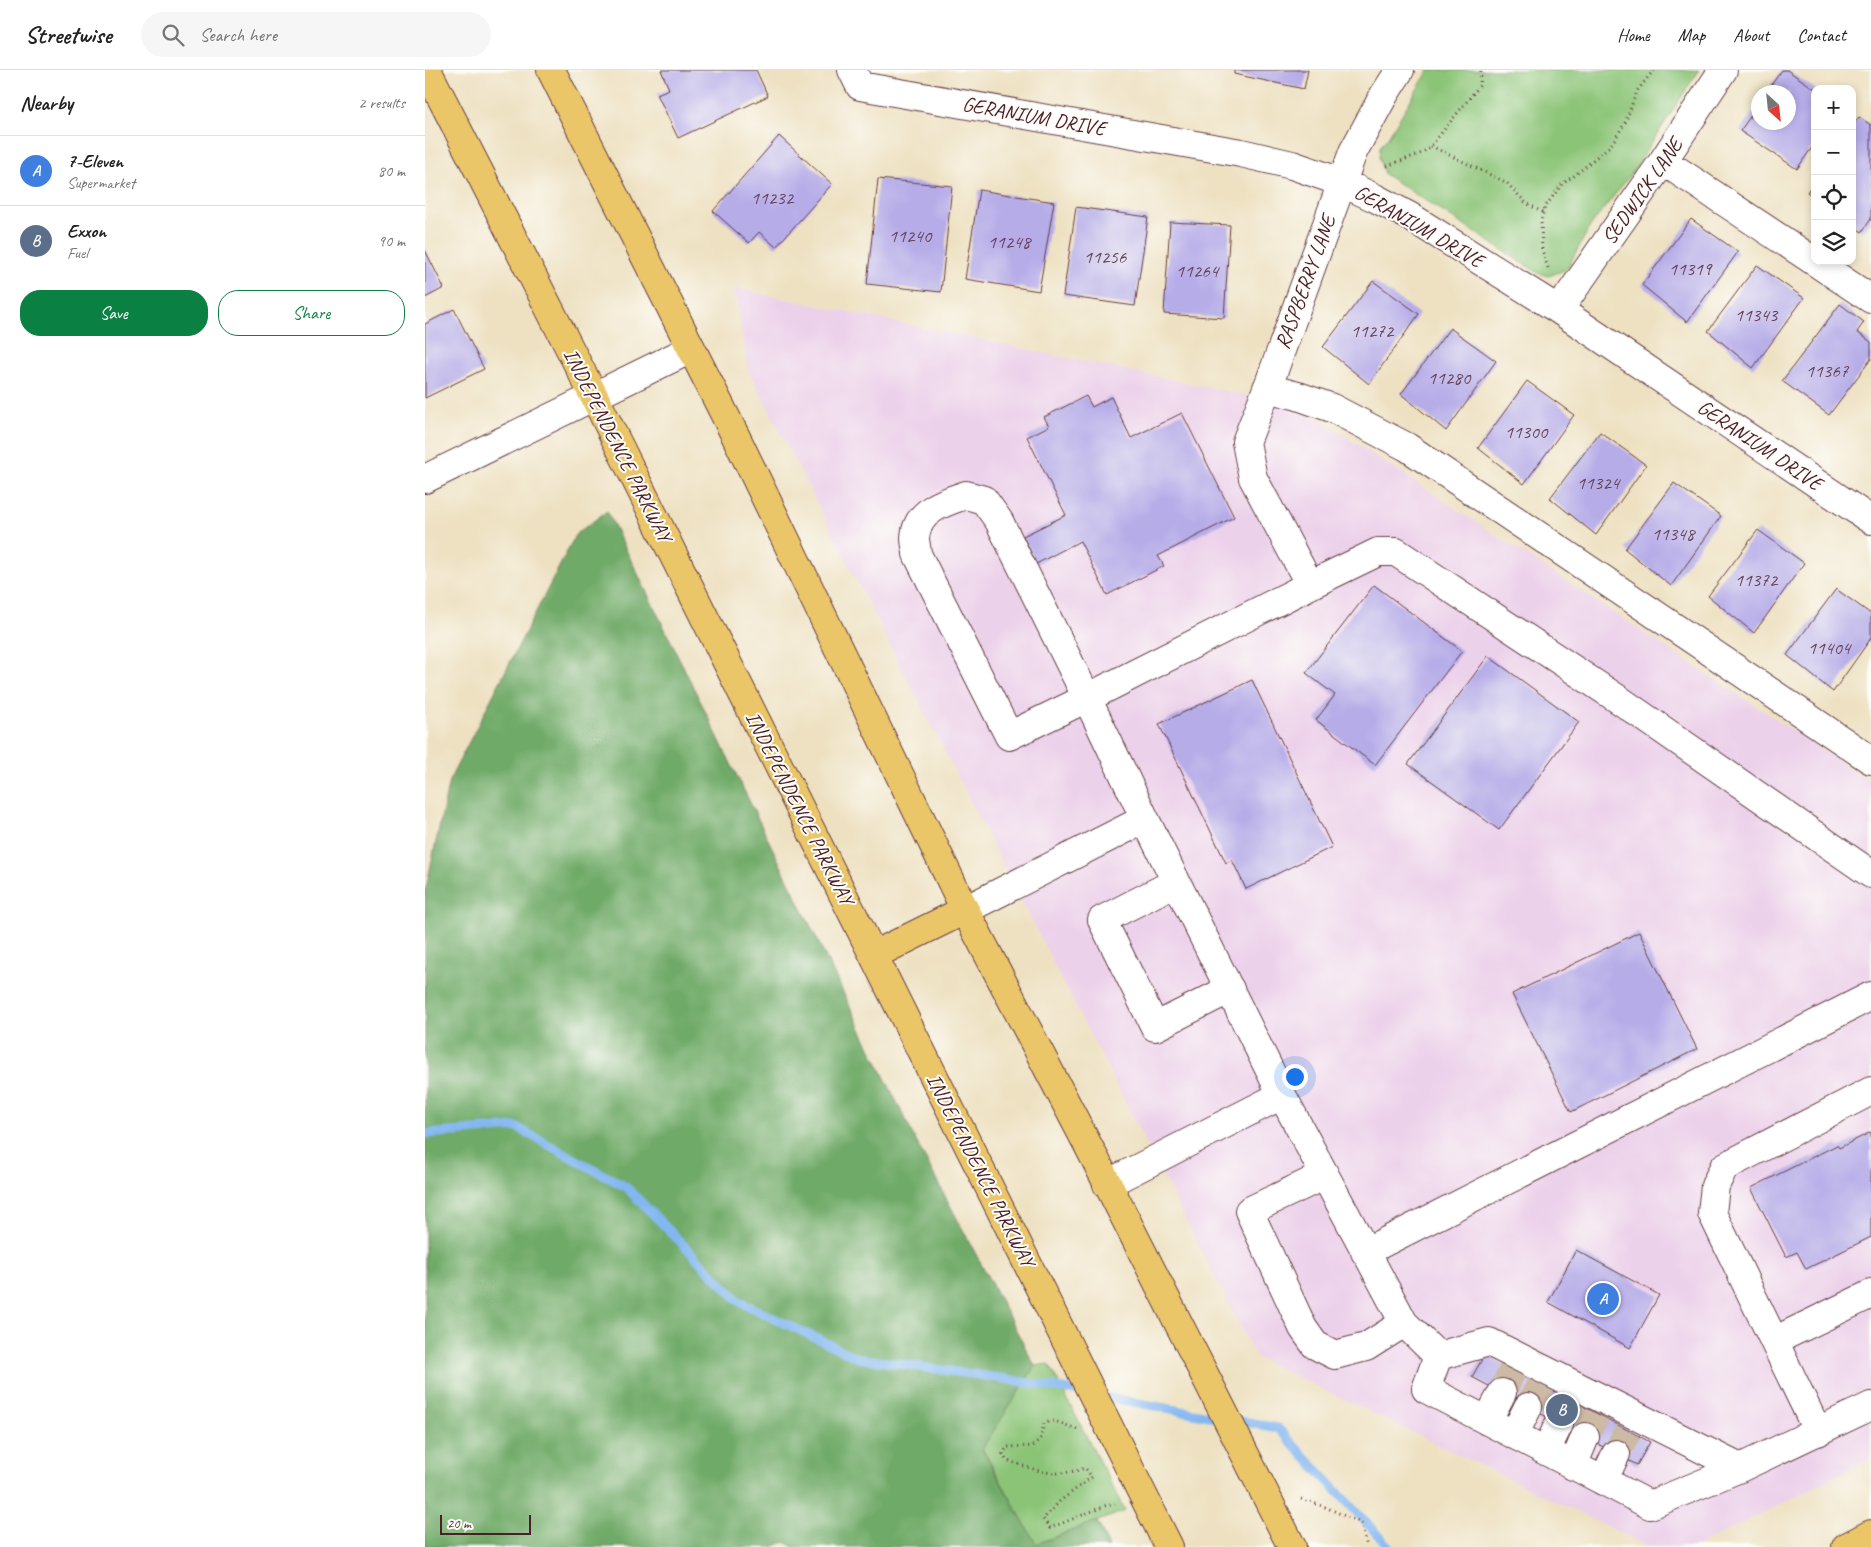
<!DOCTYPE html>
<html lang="en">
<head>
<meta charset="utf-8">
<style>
	:root { --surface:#fff; --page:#f6f6f6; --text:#222; --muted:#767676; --line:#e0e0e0; --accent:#0b8043 }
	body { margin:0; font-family:Caveat,sans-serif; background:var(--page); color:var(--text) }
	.controls { position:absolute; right:15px; top:15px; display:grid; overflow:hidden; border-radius:10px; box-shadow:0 2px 8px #0003 }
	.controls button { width:45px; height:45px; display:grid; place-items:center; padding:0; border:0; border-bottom:1px solid var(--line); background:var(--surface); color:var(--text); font:25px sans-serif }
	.compass { position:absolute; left:1326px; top:15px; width:45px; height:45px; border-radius:50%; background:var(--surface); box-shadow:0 2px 8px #0003; rotate:153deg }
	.scale { position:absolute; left:15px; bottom:12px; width:91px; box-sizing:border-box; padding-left:5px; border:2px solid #4a1f2b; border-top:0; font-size:14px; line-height:18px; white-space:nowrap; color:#4a1f2b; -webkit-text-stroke:4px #fdfcf7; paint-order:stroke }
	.you { position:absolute; left:869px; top:1006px; width:18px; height:18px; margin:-12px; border:4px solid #fff; border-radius:50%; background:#1a73e8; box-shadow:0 0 0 8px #1a73e833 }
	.badge { display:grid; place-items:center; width:32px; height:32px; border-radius:50%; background:var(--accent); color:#fff; font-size:16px; font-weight:700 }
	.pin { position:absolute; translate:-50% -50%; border:2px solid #fff; box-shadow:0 1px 5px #0006 }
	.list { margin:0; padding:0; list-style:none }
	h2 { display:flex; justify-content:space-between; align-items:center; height:65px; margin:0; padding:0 20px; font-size:21px }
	h2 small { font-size:16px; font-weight:400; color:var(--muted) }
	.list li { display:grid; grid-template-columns:32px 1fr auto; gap:15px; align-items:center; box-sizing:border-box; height:70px; padding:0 20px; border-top:1px solid var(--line) }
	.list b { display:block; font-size:19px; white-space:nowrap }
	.list p { margin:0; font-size:16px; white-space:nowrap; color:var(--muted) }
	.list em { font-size:16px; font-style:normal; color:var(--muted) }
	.actions { display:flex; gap:10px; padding:15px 20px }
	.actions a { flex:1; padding:11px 0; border:1px solid var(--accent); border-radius:20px; text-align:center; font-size:18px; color:var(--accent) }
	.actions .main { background:var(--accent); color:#fff }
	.icon { flex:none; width:28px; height:28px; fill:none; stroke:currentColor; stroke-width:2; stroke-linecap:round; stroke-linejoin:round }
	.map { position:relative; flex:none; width:1446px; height:1477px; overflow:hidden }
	header { display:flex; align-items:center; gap:30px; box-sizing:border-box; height:70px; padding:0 25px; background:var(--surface); border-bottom:1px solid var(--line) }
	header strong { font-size:24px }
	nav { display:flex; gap:28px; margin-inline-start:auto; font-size:18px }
	.search { width:350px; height:45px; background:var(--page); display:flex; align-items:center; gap:12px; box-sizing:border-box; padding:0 18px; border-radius:28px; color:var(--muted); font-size:19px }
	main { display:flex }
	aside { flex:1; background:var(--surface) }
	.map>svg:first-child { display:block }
</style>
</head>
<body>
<header>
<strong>Streetwise</strong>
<div class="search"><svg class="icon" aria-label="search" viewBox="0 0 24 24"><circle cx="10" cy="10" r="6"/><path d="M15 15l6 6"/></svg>Search here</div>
<nav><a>Home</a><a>Map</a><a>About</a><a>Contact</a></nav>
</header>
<main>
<aside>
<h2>Nearby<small>2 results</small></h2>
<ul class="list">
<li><span class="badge" style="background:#3f7fe0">A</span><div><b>7-Eleven</b><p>Supermarket</p></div><em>80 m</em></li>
<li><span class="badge" style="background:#5c6f8a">B</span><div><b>Exxon</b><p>Fuel</p></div><em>90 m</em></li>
</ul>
<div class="actions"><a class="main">Save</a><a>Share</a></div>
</aside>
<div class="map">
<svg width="1446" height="1477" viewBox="0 0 1446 1477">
	<rect width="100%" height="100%" fill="#fdfcf7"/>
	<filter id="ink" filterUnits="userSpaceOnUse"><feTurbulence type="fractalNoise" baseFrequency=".02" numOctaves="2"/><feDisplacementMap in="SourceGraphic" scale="10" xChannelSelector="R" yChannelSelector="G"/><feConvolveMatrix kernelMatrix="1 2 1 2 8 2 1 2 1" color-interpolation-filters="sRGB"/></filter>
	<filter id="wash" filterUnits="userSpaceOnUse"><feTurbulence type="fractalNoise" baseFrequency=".0096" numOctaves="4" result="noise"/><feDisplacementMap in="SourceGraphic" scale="20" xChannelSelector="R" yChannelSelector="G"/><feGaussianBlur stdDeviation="1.12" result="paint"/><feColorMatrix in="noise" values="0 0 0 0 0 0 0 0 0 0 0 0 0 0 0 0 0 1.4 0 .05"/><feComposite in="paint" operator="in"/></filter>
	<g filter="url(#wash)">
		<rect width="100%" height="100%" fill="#eee1c2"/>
		<path fill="#ecd1ea" d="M309,218L876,337L1446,712V1388L1271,1477H1225L831,1287L323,299Z"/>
		<path fill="#8bc477" stroke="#6a7251" d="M1004,0H1274L1207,103L1166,155L1142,199L1124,206L1113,203L959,104L954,88L955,77L963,67Z
			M624,1294L700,1441L611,1474L557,1378L610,1296Z"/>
		<path fill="#70aa68" stroke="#5d644a" d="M182,441L491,1071L610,1296L557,1379L611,1474L672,1451L684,1477H368L360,1472L347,1477H0V823L24,711L151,464Z"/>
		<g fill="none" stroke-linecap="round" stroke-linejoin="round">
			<path stroke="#84b7f1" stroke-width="9" d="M0,1064L91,1057L201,1117L315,1232L433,1288L581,1309L661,1323
				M674,1326L796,1348
				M809,1350L853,1358L964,1477"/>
		</g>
		<g id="blocks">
			<path fill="#b5ace8" d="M236,0H331L343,26L253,68L232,24L244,19Z
				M809,0H883L879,19L809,4Z
				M1357,0H1362L1390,19V73L1372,99L1315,61L1334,34V52H1364V22H1341Z
				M1434,47L1446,55V149L1437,162L1427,155V56Z
				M354,66L407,114L351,177L334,162L324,173L288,141Z
				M453,109L527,116L516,222L442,214Z
				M1390,111V128L1382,122Z
				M554,120L629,132L614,221L540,209Z
				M651,137L723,147L710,236L638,226Z
				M1266,149L1313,182L1262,252L1217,215Z
				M745,152L805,155L799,248L739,244Z
				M0,180L19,218L0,228Z
				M1332,195L1379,228L1328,298L1283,261Z
				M948,211L994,244L944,314L898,277Z
				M1415,234L1439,252L1432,262L1446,272V289L1404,345L1357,311Z
				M29,239L59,299L0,328V254Z
				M1025,258L1071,291L1021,361L976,324Z
				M1102,311L1149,345L1099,414L1053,378Z
				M661,326L667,337L686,327L706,368L757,343L809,447L733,486L739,496L682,525L655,471L611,494L598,466L641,445L602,367L624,356L619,347Z
				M1175,362L1221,395L1171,465L1125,428Z
				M1249,413L1296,446L1246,516L1200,479Z
				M1333,460L1379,493L1329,563L1283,526Z
				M949,515L1037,581L950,695L891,650L910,625L881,603Z
				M1411,519L1446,544V568L1408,622L1362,585Z
				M1063,586L1154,652L1074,760L983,694Z
				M827,610L907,777L821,819L807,790L801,793L734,654Z
				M1214,862L1272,979L1146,1042L1087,924Z
				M1446,1062V1167L1381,1199L1372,1182L1361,1187L1326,1118L1412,1075L1414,1078Z
				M1151,1180L1234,1225L1205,1278L1123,1232Z
				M1060,1284L1225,1372L1212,1395L1047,1307Z"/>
		</g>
	</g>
	<g filter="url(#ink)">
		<use href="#blocks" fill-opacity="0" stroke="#633c42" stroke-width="1"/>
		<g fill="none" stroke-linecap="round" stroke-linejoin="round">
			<path stroke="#cdbaa4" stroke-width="28" stroke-dasharray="28 14" stroke-linecap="butt" d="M1077,1323L1088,1299
				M1103,1337L1116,1314
				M1134,1354L1146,1330
				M1160,1367L1171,1344
				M1191,1384L1203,1361"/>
			<g stroke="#633c42" stroke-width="30">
				<path id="minor" d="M427,0L435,16L816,83L867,95L916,112L950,128L984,146L1134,240L1446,450
					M1238,91L1446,229
					M1134,240L1238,91L1298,0
					M842,318L873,326L907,338L982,377L1446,690
					M0,409L266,279
					M541,425L559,430L574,451L662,628L584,666L492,484C492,479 490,473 490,468C491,441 519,432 541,425Z
					M885,515L953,482H971L1196,631L1446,804
					M720,749L857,1025
					M751,812L677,850L730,957L805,919
					M540,840L720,749L662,628L885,515L828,408L821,372L845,311L928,82L959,25L975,0
					M900,1105L824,1141L878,1258L890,1275L910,1285L941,1277L979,1253
					M682,1114L857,1025L979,1253L1013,1286L1064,1272L1315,1398L1446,1336
					M940,1182L1446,926
					M1349,1271L1446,1224
					M1013,1286L1001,1319L1225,1435L1315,1398
					M1062,1351L1077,1323
					M1393,1362L1287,1143L1290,1116L1299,1097L1446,1021
					M1089,1365L1103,1337
					M1121,1381L1134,1354
					M1148,1396L1160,1367
					M1178,1411L1191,1384"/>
			</g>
			<g stroke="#633c42" stroke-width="30">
				<path id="major" d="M2,0L169,326L744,1477
					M126,0L312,369L540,840L666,1081L867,1477
					M449,885L540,840
					M1421,1477L1446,1464"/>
			</g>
			<path stroke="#633c42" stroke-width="3" stroke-dasharray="1 4" stroke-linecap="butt" d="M1006,76L1082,113L1101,133L1119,143
				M962,96L997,83L1006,76L1055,15L1056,0
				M1123,198L1117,180L1116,150L1120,137L1137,114L1149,106L1186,75L1200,53L1212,21L1229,0
				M652,1359L629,1351L619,1353L616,1368L608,1376L582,1377L578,1384L581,1390C612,1400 627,1409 660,1398L667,1407L635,1431L618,1449L625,1458L680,1436L690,1434
				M876,1429L900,1437L936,1453L942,1477"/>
			<use href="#minor" stroke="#fff" stroke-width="28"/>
			<use href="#major" stroke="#ebc669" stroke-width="28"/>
		</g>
	</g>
	<g text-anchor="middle" stroke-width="4" stroke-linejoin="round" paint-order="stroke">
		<g font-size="19" fill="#65425a">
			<text x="347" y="134">11232</text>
			<text x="485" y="172">11240</text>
			<text x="584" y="178">11248</text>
			<text x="680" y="193">11256</text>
			<text x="1265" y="205">11319</text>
			<text x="772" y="207">11264</text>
			<text x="1331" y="251">11343</text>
			<text x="947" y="267">11272</text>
			<text x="1402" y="307">11367</text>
			<text x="1024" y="314">11280</text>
			<text x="1101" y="368">11300</text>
			<text x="1173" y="419">11324</text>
			<text x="1248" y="470">11348</text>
			<text x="1331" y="516">11372</text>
			<text x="1404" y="584">11404</text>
		</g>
		<g font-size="21" fill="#4a1f2b" stroke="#fdfcf7">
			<text transform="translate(609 46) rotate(10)" y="7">GERANIUM DRIVE</text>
			<text transform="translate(1217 121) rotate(-55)" y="7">SEDWICK LANE</text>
			<text transform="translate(994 156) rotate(30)" y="7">GERANIUM DRIVE</text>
			<text transform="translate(880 212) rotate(-70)" y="7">RASPBERRY LANE</text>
			<text transform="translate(193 375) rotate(63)" y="7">INDEPENDENCE PARKWAY</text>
			<text transform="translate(1335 375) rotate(34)" y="7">GERANIUM DRIVE</text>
			<text transform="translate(375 738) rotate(63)" y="7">INDEPENDENCE PARKWAY</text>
			<text transform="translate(556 1100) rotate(63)" y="7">INDEPENDENCE PARKWAY</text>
		</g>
	</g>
</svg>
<div class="controls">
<button>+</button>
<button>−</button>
<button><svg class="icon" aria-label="locate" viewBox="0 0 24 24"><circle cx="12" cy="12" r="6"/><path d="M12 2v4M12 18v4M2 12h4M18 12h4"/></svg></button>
<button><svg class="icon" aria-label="layers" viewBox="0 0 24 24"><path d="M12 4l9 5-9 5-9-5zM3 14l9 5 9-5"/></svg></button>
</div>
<svg class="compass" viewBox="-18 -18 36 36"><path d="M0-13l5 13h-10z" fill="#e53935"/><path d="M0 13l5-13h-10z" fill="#767676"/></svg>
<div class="scale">20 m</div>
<div class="you"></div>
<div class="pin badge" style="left:1178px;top:1229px;background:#3f7fe0">A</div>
<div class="pin badge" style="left:1137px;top:1340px;background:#5c6f8a">B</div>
</div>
</main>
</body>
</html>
